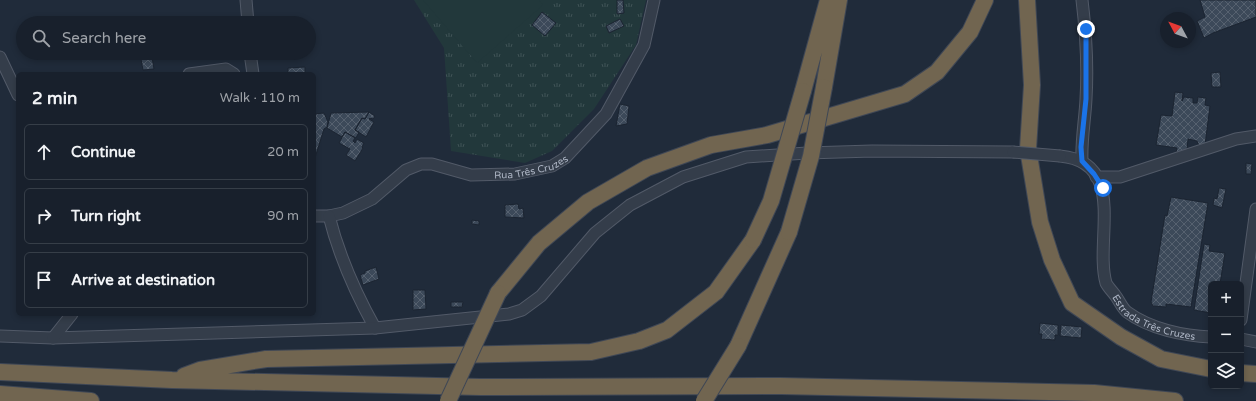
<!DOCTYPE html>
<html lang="en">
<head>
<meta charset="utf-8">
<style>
	:root { --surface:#18202c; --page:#252d38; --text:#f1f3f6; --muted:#9fa3a9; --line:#363e48 }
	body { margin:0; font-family:"Varela Round",sans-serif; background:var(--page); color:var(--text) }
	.controls { position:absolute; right:12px; bottom:12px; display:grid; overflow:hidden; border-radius:6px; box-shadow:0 2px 6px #0003 }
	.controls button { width:36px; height:36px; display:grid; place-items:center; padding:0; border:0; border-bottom:1px solid var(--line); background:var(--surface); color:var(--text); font:20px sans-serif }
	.compass { position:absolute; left:1160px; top:12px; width:36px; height:36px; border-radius:50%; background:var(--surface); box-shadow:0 2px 6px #0003; rotate:311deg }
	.stop { position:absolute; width:12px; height:12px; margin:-9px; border:3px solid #1a73e8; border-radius:50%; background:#fff }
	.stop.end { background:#1a73e8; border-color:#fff; box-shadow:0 1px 4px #0008 }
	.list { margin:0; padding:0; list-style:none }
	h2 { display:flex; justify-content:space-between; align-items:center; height:52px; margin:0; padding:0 16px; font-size:17px }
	h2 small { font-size:13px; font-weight:400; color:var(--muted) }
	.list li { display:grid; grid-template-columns:26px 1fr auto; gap:12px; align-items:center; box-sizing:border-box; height:56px; margin:0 8px 8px; padding:0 8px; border:1px solid var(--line); border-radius:6px }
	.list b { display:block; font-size:15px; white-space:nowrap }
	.list em { font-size:13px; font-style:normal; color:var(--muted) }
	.icon { flex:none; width:22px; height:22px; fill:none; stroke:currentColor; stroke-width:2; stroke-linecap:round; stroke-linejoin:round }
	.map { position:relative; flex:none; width:1256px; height:401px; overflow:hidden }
	.search { position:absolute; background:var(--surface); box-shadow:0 2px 6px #0003; left:16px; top:16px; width:300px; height:44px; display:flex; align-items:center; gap:10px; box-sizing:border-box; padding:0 14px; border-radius:22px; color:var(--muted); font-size:15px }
	.panel { position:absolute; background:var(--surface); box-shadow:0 2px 6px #0003; left:16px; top:72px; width:300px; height:244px; border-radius:6px }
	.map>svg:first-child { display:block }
</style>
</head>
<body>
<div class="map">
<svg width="1256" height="401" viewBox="0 0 1256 401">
	<defs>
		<pattern id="grass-tufts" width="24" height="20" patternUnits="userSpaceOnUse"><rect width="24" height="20" fill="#22383b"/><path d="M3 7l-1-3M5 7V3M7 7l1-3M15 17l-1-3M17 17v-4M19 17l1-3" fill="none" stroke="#405356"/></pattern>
		<pattern id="building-cross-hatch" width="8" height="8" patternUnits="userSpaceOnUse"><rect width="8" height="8" fill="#3c4959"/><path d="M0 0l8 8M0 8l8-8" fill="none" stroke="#56616f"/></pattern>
	</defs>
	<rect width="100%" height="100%" fill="#202b3a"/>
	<path fill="url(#grass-tufts)" d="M414,0H646L636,45L594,109L552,151L525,163L451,151L444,48Z"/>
	<path fill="#22383b" d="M423,0H539L543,5L477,63Z"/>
	<path fill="url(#building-cross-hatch)" stroke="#1b2431" d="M617,0H623L624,13L617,14Z
		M1200,0H1256V17L1213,33L1204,38L1197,21L1205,17Z
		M542,12L556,23L545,36L532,25Z
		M131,19V23H103Z
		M620,19L624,26L609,33L606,26Z
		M152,57L154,69L143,70L141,59Z
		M305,67V74H288V68Z
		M1220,72L1221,87H1212L1211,73Z
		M1175,92L1183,93L1182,101L1184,97L1193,98V103H1197L1198,97L1206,98L1205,105L1210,106L1205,145L1199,146L1197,141L1188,139L1187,150L1176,153L1177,148L1156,145L1161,115L1172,116Z
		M620,104L629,106L627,124L616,126Z
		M369,112L375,116L373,119L370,118L369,119L374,122L366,137L355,130L362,118L365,119Z
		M369,112L365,119L362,118L355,130L359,132L356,138L345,132L342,137L327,128L331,113Z
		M324,113L328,122L327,127L324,129L314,161V114Z
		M345,132L355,138L353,141L355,143L357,139L364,143L362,147L363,148L355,161L346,155L350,149L339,143Z
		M1246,163L1252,164L1251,174H1246Z
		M1219,188L1226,189L1222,208L1213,205L1214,198L1217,199Z
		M1171,197L1208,203L1191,307L1166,304V307L1153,306L1151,302L1165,215L1167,216Z
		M518,204L519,209L523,208L524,218L505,217V205Z
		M472,220L479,221V225L472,224Z
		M1204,244L1210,245L1209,251L1225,253L1220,284H1211V313L1194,310Z
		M376,267L379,279L363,285L360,275L365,273V271Z
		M413,290H425L426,309L413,310Z
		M451,302H463L462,307H451Z
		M1040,323L1058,325V335H1055V340L1041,339L1042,334H1039Z
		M1061,325L1082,327L1081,338L1060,336Z"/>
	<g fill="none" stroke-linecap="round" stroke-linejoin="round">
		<g stroke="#525a68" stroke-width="13">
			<g id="minor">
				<path d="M246,0L248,23"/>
				<path d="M250,53L253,74"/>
				<path d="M0,57L18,95"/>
				<path d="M189,74L226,69L234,74"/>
				<path id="s1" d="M1060,156C1128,162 1094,240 1106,283C1108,287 1112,291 1115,295C1119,300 1122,308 1127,312C1150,329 1184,336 1211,337"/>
				<path d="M1082,161C1081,140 1085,120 1086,99C1088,66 1086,33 1082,0"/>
				<path d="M1096,177H1120L1236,139L1256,136"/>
				<path id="s2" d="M314,216H329L343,213L372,199L406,170L421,164H432L471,175L515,174L552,166L565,158L606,114L644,45L654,0"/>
				<path d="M329,216C339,256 355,292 375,328"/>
				<path d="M1241,320L1256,209"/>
				<path d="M0,336L53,338L375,328L509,314L522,310L541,296L595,233L630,205L683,177L746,157L807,153L872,151L1013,152"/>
				<path d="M53,338L72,314"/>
				<path d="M1241,339L1256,342"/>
			</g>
		</g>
		<g stroke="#3f4755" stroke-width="18">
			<path id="highway" d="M1027,0L1032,85L1028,149L1040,222L1052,260L1072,303L1121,337L1161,359L1211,369
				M824,87L839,0
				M803,91L828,0
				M498,293L539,243L588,202L647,168L711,145L767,135L905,94L937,72L970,32L985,0
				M738,346L789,232
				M0,372L172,380L480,387L781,386L1094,393L1175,401
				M1241,373L1256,374
				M184,376L200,370L266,359L591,352L639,341L667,330L716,292L753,240
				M0,394L91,401"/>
		</g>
		<use href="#minor" stroke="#343d4a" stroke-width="11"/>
		<use href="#highway" stroke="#716550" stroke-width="16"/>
		<g stroke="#525a68" stroke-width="13" stroke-linecap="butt">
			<path id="minor-bridge" d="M1013,152L1060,156"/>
		</g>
		<g stroke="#3f4755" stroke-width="18" stroke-linecap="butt">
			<path id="highway-bridge" d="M789,232L811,156L824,87
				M753,240L771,201L803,91
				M448,401L498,293
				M704,401L738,346"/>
		</g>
		<use href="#minor-bridge" stroke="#343d4a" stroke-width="11"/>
		<use href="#highway-bridge" stroke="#716550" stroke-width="16"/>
	</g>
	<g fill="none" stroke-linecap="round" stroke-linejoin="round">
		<path stroke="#1a73e8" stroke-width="5" d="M1086,29V99L1081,147L1082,161L1094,174L1103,188"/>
	</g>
	<g text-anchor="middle" stroke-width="3" stroke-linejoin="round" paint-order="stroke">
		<g font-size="10" fill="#afb7c6" stroke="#19222f">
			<text dy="4" stroke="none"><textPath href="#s2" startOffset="235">Rua Três Cruzes</textPath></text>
			<text dy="4" stroke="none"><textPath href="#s1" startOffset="214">Estrada Três Cruzes</textPath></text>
		</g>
	</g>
</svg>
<div class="controls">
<button>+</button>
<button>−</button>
<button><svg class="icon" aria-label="layers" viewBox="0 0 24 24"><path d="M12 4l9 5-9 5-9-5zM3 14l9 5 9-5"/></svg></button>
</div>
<svg class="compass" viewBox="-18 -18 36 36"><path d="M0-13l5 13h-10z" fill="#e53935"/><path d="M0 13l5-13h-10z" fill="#9fa3a9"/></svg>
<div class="stop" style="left:1103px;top:188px"></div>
<div class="stop end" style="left:1086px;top:29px"></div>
<div class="search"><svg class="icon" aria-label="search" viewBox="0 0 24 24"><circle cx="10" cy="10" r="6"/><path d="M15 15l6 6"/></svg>Search here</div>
<section class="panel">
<h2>2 min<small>Walk · 110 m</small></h2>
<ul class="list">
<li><svg class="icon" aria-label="ahead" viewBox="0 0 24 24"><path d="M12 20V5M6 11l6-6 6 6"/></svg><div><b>Continue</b></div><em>20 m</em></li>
<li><svg class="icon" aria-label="right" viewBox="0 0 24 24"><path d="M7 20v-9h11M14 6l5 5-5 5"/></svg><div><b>Turn right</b></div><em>90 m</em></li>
<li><svg class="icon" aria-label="arrive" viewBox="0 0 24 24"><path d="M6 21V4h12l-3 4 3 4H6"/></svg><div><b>Arrive at destination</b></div></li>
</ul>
</section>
</div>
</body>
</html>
